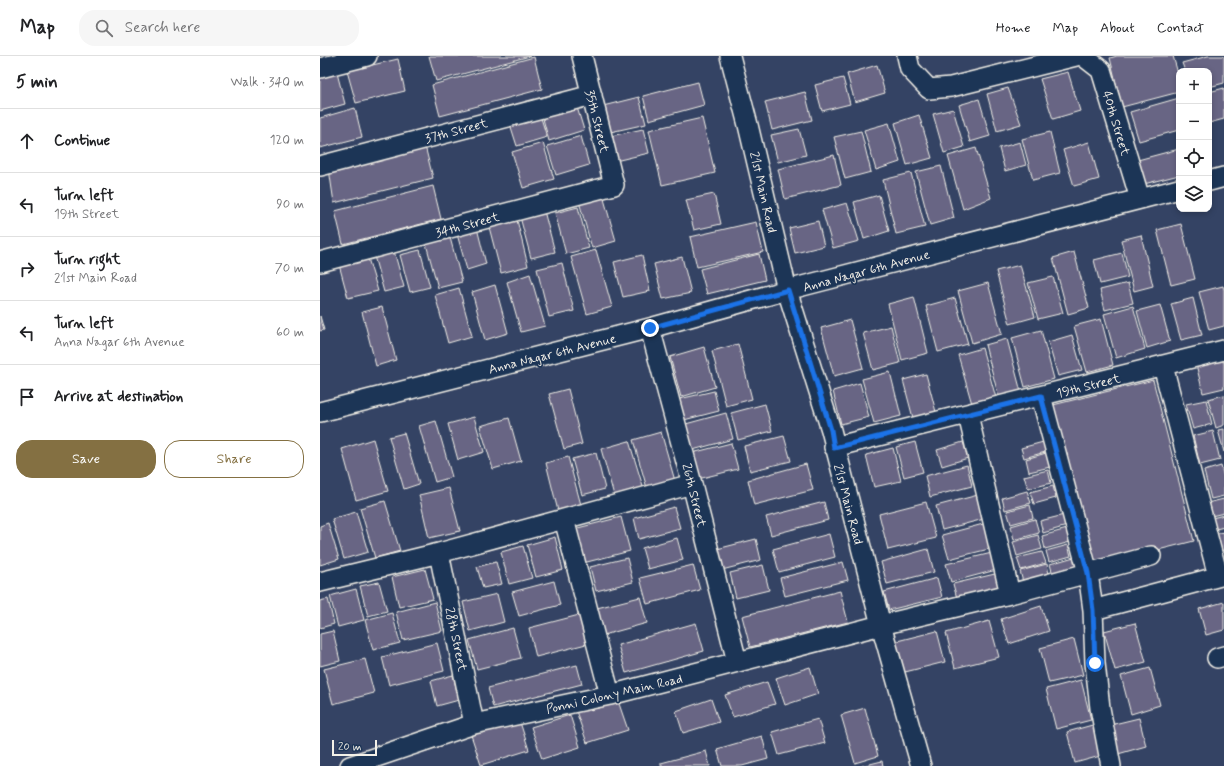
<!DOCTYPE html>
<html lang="en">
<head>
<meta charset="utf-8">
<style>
	:root { --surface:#fff; --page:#f6f6f6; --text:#202124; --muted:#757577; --line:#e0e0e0; --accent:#847042 }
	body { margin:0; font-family:Mynerve,sans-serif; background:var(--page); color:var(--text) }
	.controls { position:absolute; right:12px; top:12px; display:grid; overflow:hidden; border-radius:8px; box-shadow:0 2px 6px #0003 }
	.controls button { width:36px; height:36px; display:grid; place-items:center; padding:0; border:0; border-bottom:1px solid var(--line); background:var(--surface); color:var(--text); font:20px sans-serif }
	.scale { position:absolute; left:12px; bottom:10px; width:45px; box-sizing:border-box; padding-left:4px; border:2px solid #f4f1e8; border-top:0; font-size:11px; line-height:14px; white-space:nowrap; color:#f4f1e8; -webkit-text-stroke:3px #1d3557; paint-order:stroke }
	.stop { position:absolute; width:12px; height:12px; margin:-9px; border:3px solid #1a73e8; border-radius:50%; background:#fff }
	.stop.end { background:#1a73e8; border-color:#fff; box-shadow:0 1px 4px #0008 }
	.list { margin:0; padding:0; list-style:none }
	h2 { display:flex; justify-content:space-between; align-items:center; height:52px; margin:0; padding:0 16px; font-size:17px }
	h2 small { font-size:13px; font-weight:400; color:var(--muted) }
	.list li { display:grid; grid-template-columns:26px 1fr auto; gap:12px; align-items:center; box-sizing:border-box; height:64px; padding:0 16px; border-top:1px solid var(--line) }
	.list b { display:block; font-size:15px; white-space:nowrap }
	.list p { margin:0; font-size:13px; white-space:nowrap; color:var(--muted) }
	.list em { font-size:13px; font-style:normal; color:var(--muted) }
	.actions { display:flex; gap:8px; padding:12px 16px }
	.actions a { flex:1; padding:9px 0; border:1px solid var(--accent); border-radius:16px; text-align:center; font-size:14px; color:var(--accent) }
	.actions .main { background:var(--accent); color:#fff }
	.icon { flex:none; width:22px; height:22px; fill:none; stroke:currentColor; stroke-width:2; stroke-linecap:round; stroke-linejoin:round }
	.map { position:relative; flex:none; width:904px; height:710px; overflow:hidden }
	header { display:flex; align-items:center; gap:24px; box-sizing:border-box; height:56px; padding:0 20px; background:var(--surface); border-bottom:1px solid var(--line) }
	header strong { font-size:19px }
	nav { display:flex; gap:22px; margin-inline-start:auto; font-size:14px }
	.search { width:280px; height:36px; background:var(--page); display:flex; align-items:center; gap:10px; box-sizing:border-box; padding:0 14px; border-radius:16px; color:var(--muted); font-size:15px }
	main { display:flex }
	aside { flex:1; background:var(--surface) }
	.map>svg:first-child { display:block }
</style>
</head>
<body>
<header>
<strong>Map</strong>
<div class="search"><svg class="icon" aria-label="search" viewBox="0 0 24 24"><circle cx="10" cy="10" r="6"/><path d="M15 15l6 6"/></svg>Search here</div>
<nav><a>Home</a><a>Map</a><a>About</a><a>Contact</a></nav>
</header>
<main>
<aside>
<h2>5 min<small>Walk · 340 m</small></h2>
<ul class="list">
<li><svg class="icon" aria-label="ahead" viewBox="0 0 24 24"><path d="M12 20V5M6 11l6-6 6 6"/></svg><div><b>Continue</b></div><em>120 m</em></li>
<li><svg class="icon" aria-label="left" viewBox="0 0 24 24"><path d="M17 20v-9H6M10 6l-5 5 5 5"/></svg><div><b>Turn left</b><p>19th Street</p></div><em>90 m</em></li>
<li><svg class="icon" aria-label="right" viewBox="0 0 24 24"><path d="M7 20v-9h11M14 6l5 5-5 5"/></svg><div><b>Turn right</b><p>21st Main Road</p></div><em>70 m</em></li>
<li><svg class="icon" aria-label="left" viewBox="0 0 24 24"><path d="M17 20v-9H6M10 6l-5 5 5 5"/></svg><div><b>Turn left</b><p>Anna Nagar 6th Avenue</p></div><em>60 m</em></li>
<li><svg class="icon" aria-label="arrive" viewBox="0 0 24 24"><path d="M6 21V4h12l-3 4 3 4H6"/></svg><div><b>Arrive at destination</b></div></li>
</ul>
<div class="actions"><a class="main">Save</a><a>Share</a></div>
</aside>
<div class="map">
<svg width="904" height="710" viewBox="0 0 904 710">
	<rect width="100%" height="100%" fill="#344364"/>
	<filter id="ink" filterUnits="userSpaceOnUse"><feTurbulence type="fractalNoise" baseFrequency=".025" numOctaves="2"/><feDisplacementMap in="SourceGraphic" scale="8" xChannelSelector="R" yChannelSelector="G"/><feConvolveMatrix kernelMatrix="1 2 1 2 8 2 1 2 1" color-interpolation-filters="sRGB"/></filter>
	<g filter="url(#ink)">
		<path fill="#686584" stroke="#f4f1e8" d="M109,0H210L116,25Z
			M797,0H853L859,21V36L802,51L790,2Z
			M888,0H904V27L889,31V15H865L862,7Z
			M214,1L222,33L120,60L112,29Z
			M78,3L85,35L36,47L27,15Z
			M557,9L565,37L535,46L527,18Z
			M748,16L760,55L733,63L720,23Z
			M17,17L25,48L0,55V22Z
			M523,22L530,48L502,55L495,29Z
			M378,26L384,49L329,64L323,40Z
			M688,32L701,68L677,75L667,38Z
			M904,32V63L889,67V36Z
			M485,36L492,64L452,74L445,46Z
			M319,41L326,68L286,77L279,51Z
			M859,42V74L819,85L810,56Z
			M659,43L670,80L650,86L639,49Z
			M256,48L264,74L229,85L222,59Z
			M35,52L42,81L0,92V62Z
			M633,53L644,91L624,97L613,58Z
			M220,59L227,81L197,90L190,68Z
			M599,59L612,102L587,109L575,67Z
			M382,62L395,117L342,129L329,74Z
			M569,67L580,106L556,114L544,74Z
			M323,73L329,97L291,106L286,81Z
			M479,73L486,99L458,106L451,79Z
			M541,75L551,116L525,123L514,81Z
			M730,76L740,117L713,124L702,83Z
			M261,80L269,109L236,119L227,90Z
			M700,86L706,109L685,115L679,92Z
			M769,86L779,123L754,130L743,94Z
			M223,87L234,123L203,132L192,96Z
			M105,90L113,122L14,147L9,113Z
			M656,92L671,142L643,153L628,100Z
			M859,93V119L820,129L814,105Z
			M514,99L521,129L465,143L458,113Z
			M621,110L634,162L610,169L596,116Z
			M591,117L605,171L576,178L563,124Z
			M113,130L121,163L23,188L15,155Z
			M282,136L296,185L272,192L258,142Z
			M394,138L401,168L374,174L366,144Z
			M559,139L569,175L544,183L534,146Z
			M527,147L539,185L513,192L502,154Z
			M258,151L269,192L246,198L235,157Z
			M224,155L235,196L211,202L200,161Z
			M197,164L208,210L181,217L169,171Z
			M498,165L504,190L475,197L469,172Z
			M436,166L443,196L377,211L370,181Z
			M861,168L875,223L851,229L837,174Z
			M157,172L166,208L147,214L137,178Z
			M129,178L142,226L118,232L105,184Z
			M821,179L833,230L814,235L801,184Z
			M100,194L110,231L90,236L80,199Z
			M276,194L292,251L267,258L251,201Z
			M74,195L84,231L64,236L54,200Z
			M754,196L769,252L748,258L733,202Z
			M802,197L808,221L780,228L774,204Z
			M439,198L445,224L387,238L380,213Z
			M47,199L58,235L28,242L18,205Z
			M322,199L330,235L303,241L294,206Z
			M362,201L371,237L343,243L334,208Z
			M242,207L254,255L229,261L217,213Z
			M700,209L715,261L690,268L676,215Z
			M210,218L225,270L201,276L187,226Z
			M733,221L743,257L718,263L708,227Z
			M668,227L682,278L652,287L638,235Z
			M808,227L813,247L785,254L780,234Z
			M175,229L188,277L165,284L152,236Z
			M903,230L904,234V270L889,274L879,236Z
			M139,232L152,280L128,287L115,239Z
			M594,241L608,297L582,304L568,248Z
			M635,242L648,288L618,296L606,250Z
			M873,242L882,279L861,284L851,248Z
			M840,249L850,285L827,292L817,255Z
			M813,250L825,293L796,302L784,258Z
			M62,251L76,304L56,310L42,256Z
			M0,260L4,274L0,275Z
			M781,263L793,309L767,316L754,270Z
			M530,264L543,312L514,320L501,272Z
			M571,270L580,307L553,314L543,277Z
			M721,274L734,323L705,331L692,282Z
			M752,279L762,314L738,320L728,286Z
			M687,283L701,336L679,342L665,289Z
			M418,288L432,343L406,350L392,295Z
			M384,291L395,331L361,341L350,301Z
			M662,292L676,342L652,348L638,299Z
			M902,298L904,308V332L883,337L875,304Z
			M570,316L581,360L554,367L542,323Z
			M606,318L616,356L593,362L583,324Z
			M833,324L874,485L774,510L733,349Z
			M540,327L549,361L521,368L513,335Z
			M248,333L262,388L244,393L229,338Z
			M394,335L399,355L360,365L355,344Z
			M904,339V369L896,372L888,343Z
			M886,344L892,368L873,373L866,348Z
			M445,348L452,375L418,384L411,357Z
			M406,357L413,383L369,395L362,369Z
			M154,361L164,396L138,404L128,368Z
			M189,362L201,405L173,413L160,370Z
			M116,365L132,421L115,426L99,370Z
			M904,373V396L898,374Z
			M893,375L900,404L880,409L873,380Z
			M341,376L355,425L327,432L313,384Z
			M84,377L99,428L84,433L69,381Z
			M464,380L471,405L430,415L424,390Z
			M53,383L68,435L36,444L22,393Z
			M309,385L324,434L295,443L281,393Z
			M727,385L729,395L704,402L701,392Z
			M595,386L603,416L584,421L576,391Z
			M643,386L648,402L622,410L617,394Z
			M411,387L418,413L378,423L372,397Z
			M573,392L581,425L554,431L546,399Z
			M276,397L285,433L262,439L252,403Z
			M726,397L730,411L709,416L706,403Z
			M248,401L261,449L238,455L226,407Z
			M486,408L493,434L434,449L428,424Z
			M647,409L652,430L610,441L605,420Z
			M901,410L904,422V440L891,443L884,415Z
			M728,414L731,427L708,433L704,420Z
			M733,430L736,442L714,448L710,436Z
			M129,432L140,475L109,482L99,439Z
			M707,435L711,447L685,454L682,442Z
			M658,439L664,463L622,474L616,450Z
			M904,443V457L891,460L887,447Z
			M65,445L80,495L55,502L40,452Z
			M504,446L508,464L451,479L446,461Z
			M606,446L616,482L568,494L559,458Z
			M710,449L713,462L691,468L687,455Z
			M354,451L360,472L319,483L314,462Z
			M36,456L48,496L24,503L12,463Z
			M744,459L747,470L723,477L720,465Z
			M904,459V471L892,474L888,463Z
			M301,461L310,495L263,507L254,473Z
			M715,463L719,477L694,484L691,470Z
			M8,467L19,503L0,509V470Z
			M667,467L673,492L629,503L622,479Z
			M747,473L750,486L725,493L722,480Z
			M904,476V494L897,496L893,478Z
			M509,478L515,501L459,516L453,493Z
			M718,479L722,493L697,500L693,486Z
			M235,481L243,514L216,521L207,489Z
			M357,482L363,504L328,513L322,492Z
			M436,483L441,504L402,514L397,493Z
			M748,489L751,500L729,506L726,495Z
			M203,490L212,522L189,528L181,496Z
			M608,493L614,516L567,528L561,506Z
			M676,496L680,513L631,526L626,508Z
			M722,496L726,507L701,514L697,502Z
			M754,501L757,512L733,519L730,508Z
			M307,502L313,526L276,535L270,511Z
			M176,506L182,528L163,532L157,511Z
			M523,506L528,524L465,540L460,522Z
			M727,508L729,519L703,526L700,515Z
			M373,509L380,534L327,548L320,522Z
			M443,509L449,534L416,542L410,517Z
			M105,513L113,543L79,551L72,521Z
			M679,517L684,535L638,546L633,528Z
			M617,522L622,541L569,554L564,536Z
			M234,525L240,549L199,560L192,536Z
			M59,526L67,555L48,560L40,530Z
			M36,533L44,564L18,571L10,540Z
			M520,535L528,566L430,591L422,560Z
			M177,538L184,566L150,575L143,546Z
			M320,541L327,567L280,580L273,553Z
			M8,543L14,568L0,572V545Z
			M115,546L122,575L83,584L76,556Z
			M904,546V574L886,579L879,553Z
			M721,550L729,575L689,588L681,563Z
			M72,557L80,587L53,594L45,564Z
			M263,558L270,587L216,601L209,572Z
			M669,565L679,601L635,612L626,577Z
			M376,567L384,595L306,617L298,589Z
			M815,567L826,606L795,614L784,575Z
			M193,572L201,602L157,613L149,584Z
			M13,575L20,605L0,610V578Z
			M617,575L625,606L581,617L573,586Z
			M754,583L763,619L729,627L720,592Z
			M117,587L124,615L69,629L62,601Z
			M45,603L54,637L13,648L4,613Z
			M257,609L262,628L173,651L168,632Z
			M490,611L498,638L465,649L456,622Z
			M830,612L840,649L811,658L801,620Z
			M133,619L139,644L117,650L111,625Z
			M761,624L771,664L736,673L726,633Z
			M447,626L455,648L413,661L405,639Z
			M297,642L308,674L267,687L256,655Z
			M391,643L399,666L363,677L356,655Z
			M545,652L558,700L535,707L521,659Z
			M250,659L260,691L222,703L211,671Z
			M198,660L209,694L161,709L151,679Z
			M819,662L826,690L798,698L790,669Z
			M498,663L505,687L459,699L452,676Z
			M776,668L784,699L755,707L747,676Z
			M442,680L448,703L422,710H402L397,693Z
			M386,695L390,710H341V707Z
			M562,705L563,710H542Z"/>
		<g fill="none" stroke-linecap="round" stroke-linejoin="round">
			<g stroke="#f4f1e8" stroke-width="22">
				<path id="minor" d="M410,0L428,69L467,234L511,374L561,569L601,710
					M587,0L590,13L609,33L631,31L756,0
					M763,0L781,14L820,143
					M0,12L47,0
					M0,110L272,39
					M889,125L904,121
					M0,206L294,129L262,0
					M330,272L372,428L417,606
					M843,310L898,520
					M721,340L768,517L831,500
					M0,356L330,272L467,234L859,133
					M648,359L690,538
					M514,391L904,294
					M244,463L290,639
					M119,497L154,668
					M0,526L119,497L372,428
					M773,554L904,519
					M897,602L904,600
					M30,710L154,668L290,639L561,569L690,538L768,517L773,554L775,607L780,652L791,710"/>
			</g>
			<use href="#minor" stroke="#1d3557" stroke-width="19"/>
		</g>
	</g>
	<g fill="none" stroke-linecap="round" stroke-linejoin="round" filter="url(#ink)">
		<path stroke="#1a73e8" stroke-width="5" d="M330,272L468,234L511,374L514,392L721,340L768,517L773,554L775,607"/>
	</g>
	<g text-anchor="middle" stroke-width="3.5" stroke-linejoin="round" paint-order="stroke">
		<g font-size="13" fill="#f4f1e8" stroke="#1d3557">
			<text transform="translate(278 65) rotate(76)" y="5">35th Street</text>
			<text transform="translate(797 67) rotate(73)" y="5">40th Street</text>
			<text transform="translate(136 74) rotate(-15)" y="5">37th Street</text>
			<text transform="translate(444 136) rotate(77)" y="5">21st Main Road</text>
			<text transform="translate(147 168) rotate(-15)" y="5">34th Street</text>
			<text transform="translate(546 214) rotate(-15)" y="5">Anna Nagar 6th Avenue</text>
			<text transform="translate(232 297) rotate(-14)" y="5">Anna Nagar 6th Avenue</text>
			<text transform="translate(768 329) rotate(-14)" y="5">19th Street</text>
			<text transform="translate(375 439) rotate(76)" y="5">26th Street</text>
			<text transform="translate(529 448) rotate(75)" y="5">21st Main Road</text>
			<text transform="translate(137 583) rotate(78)" y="5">28th Street</text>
			<text transform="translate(294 637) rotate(-13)" y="5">Ponni Colony Main Road</text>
		</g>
	</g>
</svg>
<div class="controls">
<button>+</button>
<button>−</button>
<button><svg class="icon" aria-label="locate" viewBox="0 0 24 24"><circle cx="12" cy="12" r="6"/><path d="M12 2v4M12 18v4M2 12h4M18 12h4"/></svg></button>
<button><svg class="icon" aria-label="layers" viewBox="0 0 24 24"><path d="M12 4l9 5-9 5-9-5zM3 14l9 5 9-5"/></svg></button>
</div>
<div class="scale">20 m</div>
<div class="stop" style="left:775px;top:607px"></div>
<div class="stop end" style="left:330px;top:272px"></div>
</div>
</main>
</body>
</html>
